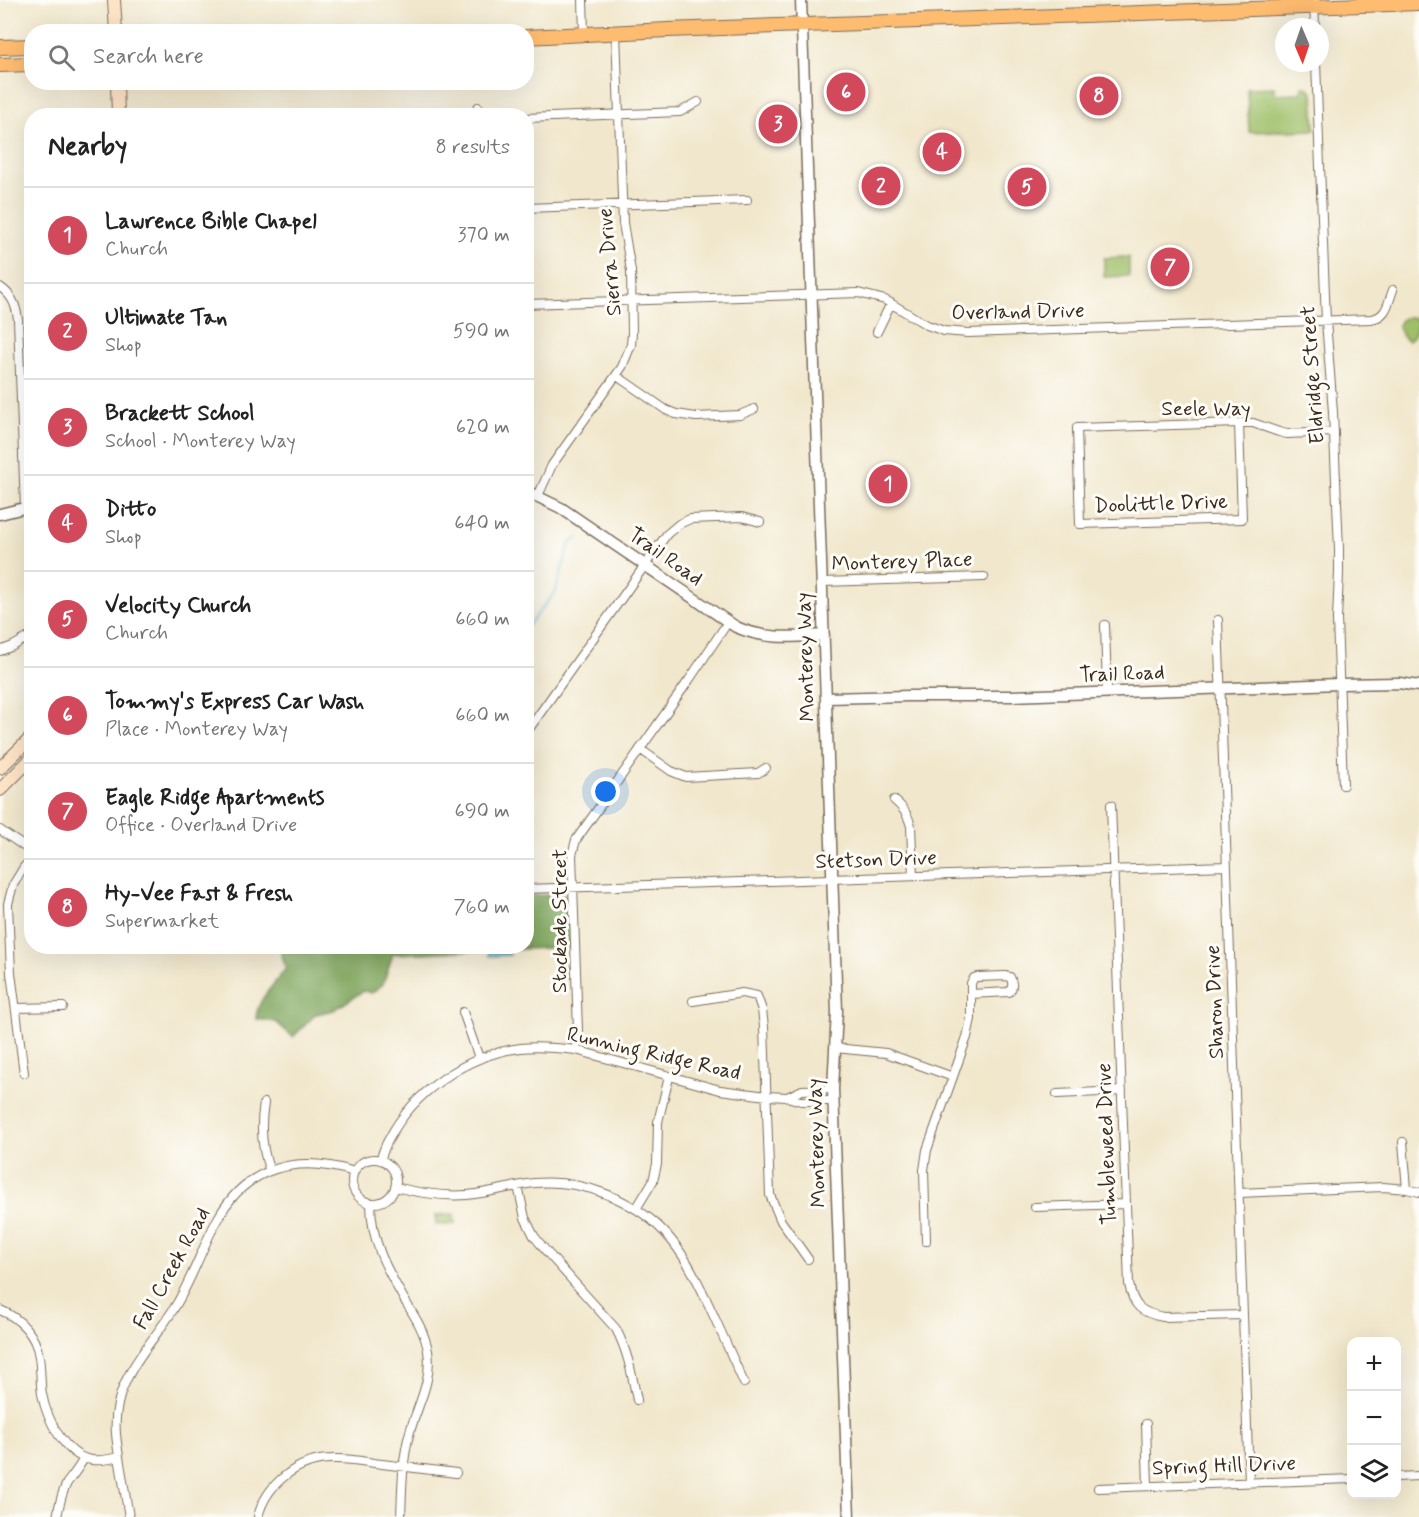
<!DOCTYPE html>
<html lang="en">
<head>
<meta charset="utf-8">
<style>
	:root { --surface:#fff; --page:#f2f2f2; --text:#222; --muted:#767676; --line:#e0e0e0; --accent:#d1495b }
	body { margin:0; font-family:Mynerve,sans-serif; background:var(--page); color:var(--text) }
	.controls { position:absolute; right:18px; bottom:18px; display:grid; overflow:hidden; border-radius:12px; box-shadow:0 6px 24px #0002 }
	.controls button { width:54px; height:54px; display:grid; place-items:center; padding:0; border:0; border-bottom:2px solid var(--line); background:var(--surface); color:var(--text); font:30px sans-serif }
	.compass { position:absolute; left:1275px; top:18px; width:54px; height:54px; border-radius:50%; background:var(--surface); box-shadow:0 6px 24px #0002; rotate:178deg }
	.you { position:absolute; left:606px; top:792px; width:21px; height:21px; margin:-15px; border:4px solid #fff; border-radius:50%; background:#1a73e8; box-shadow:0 0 0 9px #1a73e833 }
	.badge { display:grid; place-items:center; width:39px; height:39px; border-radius:50%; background:var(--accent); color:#fff; font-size:20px; font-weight:700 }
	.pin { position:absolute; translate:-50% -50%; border:3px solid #fff; box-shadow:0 2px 6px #0006 }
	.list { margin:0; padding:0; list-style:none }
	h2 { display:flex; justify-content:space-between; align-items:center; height:78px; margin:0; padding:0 24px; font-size:26px }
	h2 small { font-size:20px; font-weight:400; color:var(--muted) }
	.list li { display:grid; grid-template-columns:39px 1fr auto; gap:18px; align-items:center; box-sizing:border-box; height:96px; padding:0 24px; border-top:2px solid var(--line) }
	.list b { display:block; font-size:22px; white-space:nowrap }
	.list p { margin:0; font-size:20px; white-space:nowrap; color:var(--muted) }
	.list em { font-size:20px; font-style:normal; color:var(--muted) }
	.icon { flex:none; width:33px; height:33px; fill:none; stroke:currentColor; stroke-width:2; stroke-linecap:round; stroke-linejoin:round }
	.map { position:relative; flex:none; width:1419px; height:1517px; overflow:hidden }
	.search { position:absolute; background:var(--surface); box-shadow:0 6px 24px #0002; left:24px; top:24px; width:510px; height:66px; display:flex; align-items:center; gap:15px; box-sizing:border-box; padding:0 21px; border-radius:24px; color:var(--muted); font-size:22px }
	.panel { position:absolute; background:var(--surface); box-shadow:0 6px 24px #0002; left:24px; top:108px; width:510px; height:846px; border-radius:24px }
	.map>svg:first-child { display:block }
</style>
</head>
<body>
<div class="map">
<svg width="1419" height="1517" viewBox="0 0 1419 1517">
	<rect width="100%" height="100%" fill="#fdfcf7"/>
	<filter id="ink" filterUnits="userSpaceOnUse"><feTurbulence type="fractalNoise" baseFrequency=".0167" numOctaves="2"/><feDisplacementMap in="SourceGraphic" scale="12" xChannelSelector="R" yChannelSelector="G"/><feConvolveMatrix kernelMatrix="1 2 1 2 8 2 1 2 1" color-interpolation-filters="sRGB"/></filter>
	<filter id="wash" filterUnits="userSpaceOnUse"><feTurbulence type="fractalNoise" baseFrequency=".008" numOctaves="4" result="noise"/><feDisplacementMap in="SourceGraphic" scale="24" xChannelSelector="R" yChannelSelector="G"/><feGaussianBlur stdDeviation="1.35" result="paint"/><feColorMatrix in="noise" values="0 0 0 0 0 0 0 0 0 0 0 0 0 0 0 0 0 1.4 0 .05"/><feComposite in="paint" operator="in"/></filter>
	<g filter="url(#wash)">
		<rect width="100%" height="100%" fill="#f1e7cc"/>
		<path fill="#9fc069" stroke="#6d7544" stroke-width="1.5" d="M1302,86L1308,87L1313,93L1315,130L1249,132L1247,88L1274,87L1275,94L1301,93Z
			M1129,257V276L1104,277V258Z
			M1407,317L1416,318C1418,325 1415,336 1409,341C1404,339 1398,331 1398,325L1401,320Z
			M454,1214L455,1224L436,1225V1215Z"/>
		<path fill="#7fa65d" stroke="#5d683e" stroke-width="1.5" d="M569,894L572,947L393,954L383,984L372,993L363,991L334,1010L316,1014L293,1037L276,1022L256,1019C257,998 275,985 286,968L281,953L282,947L526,946L527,896Z"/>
		<path fill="#56b8d5" stroke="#48717a" stroke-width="1.5" d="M509,949L510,955L489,956L488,950Z"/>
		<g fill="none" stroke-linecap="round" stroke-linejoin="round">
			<path stroke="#56b8d5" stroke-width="2" d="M526,628L555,593L570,543L579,538"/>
		</g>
	</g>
	<g filter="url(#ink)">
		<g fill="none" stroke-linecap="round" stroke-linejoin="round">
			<g stroke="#7b6c5b" stroke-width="10">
				<path id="minor" d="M583,0L584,34
					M1314,0L1315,27
					M1316,63L1326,321L1333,412L1339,549V573L1337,619L1343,785
					M478,107L486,116
					M526,118L680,112L698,102
					M526,208L747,200
					M0,287C12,295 16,305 18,319L25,508
					M526,304L858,293L885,300L927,325L944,331L968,333L1371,319C1387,317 1388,303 1393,290
					M877,332L891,303
					M617,376L666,410L676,414L696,417L740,415L754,409
					M1239,423L1242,519L1080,524L1077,428L1239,423H1253L1279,432L1287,434L1334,432
					M538,496L552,465L622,367L631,345L632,333L631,271L623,223L616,33
					M822,582L984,577
					M1218,620L1249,1482
					M1105,625L1107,692
					M0,651L13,646L32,635
					M526,733L667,534L679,524L690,519L742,517L760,522
					M640,749L671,771L686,777L758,773L766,768
					M894,800C903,807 908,814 911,826L913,876
					M1111,805L1129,1284C1133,1306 1141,1313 1163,1317L1243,1315
					M0,830L32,852
					M526,889L1226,866
					M693,1001L742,993L757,996L762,1010L764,1027L770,1195L781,1221L808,1259
					M16,1008L63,1007
					M463,1012L479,1058
					M835,1048L886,1053L953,1077
					M576,1050L578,1031L572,855L576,840L689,680L728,622
					M24,1073L11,973L8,904L13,885L24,867L32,859
					M1057,1094L1122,1091
					M787,1097L802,1090L833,1089
					M264,1103C260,1127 261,1148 270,1171
					M1403,1142L1407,1189
					M352 1181a22 22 0 1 1 44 0a22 22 0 1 1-44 0Z
					M380,1160C383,1153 385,1145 389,1139C413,1092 468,1054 521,1048C539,1046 558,1048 576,1050L720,1090L767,1096L787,1097L801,1101H833
					M518,1186L525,1218L534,1236L546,1251L616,1329C628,1352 632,1375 637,1400
					M395,1187C419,1193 442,1197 467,1195C490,1193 512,1186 534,1183C558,1181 584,1185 606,1194C666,1217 687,1257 712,1312C723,1336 733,1359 744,1383
					M1239,1193L1383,1187L1407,1189L1419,1192
					M371,1203C371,1242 386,1268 405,1301C415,1317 425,1332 428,1351C433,1383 415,1409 408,1439C402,1465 402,1491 401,1517
					M1035,1207L1126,1204
					M636,1209L653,1181L657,1164L658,1122L669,1077
					M926,1241L924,1170L927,1150L967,1037L971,1019V983L974,978L977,977L1005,976L1010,977C1013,982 1013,988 1009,992L971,994
					M0,1310C20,1318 36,1335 39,1357C41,1369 40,1382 42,1394C46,1417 65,1457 92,1460C101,1461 111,1459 119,1457
					M1146,1424L1148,1486
					M1396,1477L1419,1476
					M1098,1488L1352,1479
					M57,1517C59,1506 61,1494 67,1483C73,1475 79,1468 84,1458
					M129,1517C126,1499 123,1481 120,1463C117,1443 113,1425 118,1404C125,1369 154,1340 173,1310C191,1282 201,1250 217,1220C246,1166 298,1154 354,1172
					M258,1517C266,1484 298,1459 332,1459C349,1458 366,1462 382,1464C407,1467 431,1470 456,1473"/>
			</g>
			<g stroke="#7b6c5b" stroke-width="13">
				<path id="tertiary" d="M801,0L837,1011L833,1089L849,1517
					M526,491L561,508L736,627C766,640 792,637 824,635
					M0,514L32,506
					M826,698L909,696H1012L1339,684L1399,683L1419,686"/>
			</g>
			<g stroke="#7b6c5b" stroke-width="14">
				<path id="secondary" d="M114,0L116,32
					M117,82L118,116
					M0,768L32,737
					M0,790L32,758"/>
			</g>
			<g stroke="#7b6c5b" stroke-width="16">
				<path id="primary" d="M526,37L667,30L1419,3
					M0,47L32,46
					M0,65L32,64"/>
			</g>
			<use href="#minor" stroke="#fff" stroke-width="8"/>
			<use href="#tertiary" stroke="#fff" stroke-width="10"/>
			<use href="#secondary" stroke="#fee4c6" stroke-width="12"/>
			<use href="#primary" stroke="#fdbc70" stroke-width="14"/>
		</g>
	</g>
	<g text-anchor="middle" stroke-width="6" stroke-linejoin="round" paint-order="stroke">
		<g font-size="21" fill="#3b2a1e" stroke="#fdfcf7">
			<text transform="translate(609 262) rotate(-95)" y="7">Sierra Drive</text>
			<text transform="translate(1018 311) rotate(-1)" y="7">Overland Drive</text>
			<text transform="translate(1312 375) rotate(-94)" y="7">Eldridge Street</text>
			<text x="1206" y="415">Seele Way</text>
			<text transform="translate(1161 503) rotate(-2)" y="7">Doolittle Drive</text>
			<text transform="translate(666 556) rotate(35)" y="7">Trail Road</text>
			<text transform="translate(902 561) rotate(-2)" y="7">Monterey Place</text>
			<text transform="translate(805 657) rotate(-92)" y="7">Monterey Way</text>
			<text transform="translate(1122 673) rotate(-2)" y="7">Trail Road</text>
			<text transform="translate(876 859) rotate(-2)" y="7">Stetson Drive</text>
			<text transform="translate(559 921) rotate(-90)" y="7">Stockade Street</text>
			<text transform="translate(1214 1002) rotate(-92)" y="7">Sharon Drive</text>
			<text transform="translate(654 1053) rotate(13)" y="7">Running Ridge Road</text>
			<text transform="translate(816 1143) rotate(-92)" y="7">Monterey Way</text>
			<text transform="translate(1106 1144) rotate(-92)" y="7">Tumbleweed Drive</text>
			<text transform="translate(171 1268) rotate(-61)" y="7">Fall Creek Road</text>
			<text transform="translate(1224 1465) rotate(-2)" y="7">Spring Hill Drive</text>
		</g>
	</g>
</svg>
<div class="controls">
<button>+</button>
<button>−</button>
<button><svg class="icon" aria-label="layers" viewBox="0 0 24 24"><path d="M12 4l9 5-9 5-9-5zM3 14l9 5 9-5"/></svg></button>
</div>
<svg class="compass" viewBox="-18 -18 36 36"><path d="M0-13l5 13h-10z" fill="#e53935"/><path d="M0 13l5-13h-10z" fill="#767676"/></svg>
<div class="you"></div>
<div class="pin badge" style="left:888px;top:484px">1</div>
<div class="pin badge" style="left:881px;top:186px">2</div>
<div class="pin badge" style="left:778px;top:124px">3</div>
<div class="pin badge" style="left:942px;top:152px">4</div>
<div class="pin badge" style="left:1027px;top:187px">5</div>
<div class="pin badge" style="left:846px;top:92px">6</div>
<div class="pin badge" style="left:1170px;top:267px">7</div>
<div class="pin badge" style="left:1099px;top:96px">8</div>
<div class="search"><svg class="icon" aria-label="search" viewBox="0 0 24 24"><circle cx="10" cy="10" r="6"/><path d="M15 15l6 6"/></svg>Search here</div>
<section class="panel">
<h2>Nearby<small>8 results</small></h2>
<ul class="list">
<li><span class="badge">1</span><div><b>Lawrence Bible Chapel</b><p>Church</p></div><em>370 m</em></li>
<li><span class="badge">2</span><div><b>Ultimate Tan</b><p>Shop</p></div><em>590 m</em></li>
<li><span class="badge">3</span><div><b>Brackett School</b><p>School · Monterey Way</p></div><em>620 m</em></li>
<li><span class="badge">4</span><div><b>Ditto</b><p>Shop</p></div><em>640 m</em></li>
<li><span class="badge">5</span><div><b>Velocity Church</b><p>Church</p></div><em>660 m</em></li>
<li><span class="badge">6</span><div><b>Tommy's Express Car Wash</b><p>Place · Monterey Way</p></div><em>660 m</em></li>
<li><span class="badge">7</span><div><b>Eagle Ridge Apartments</b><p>Office · Overland Drive</p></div><em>690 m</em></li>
<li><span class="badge">8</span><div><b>Hy-Vee Fast &amp; Fresh</b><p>Supermarket</p></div><em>760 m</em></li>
</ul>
</section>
</div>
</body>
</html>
